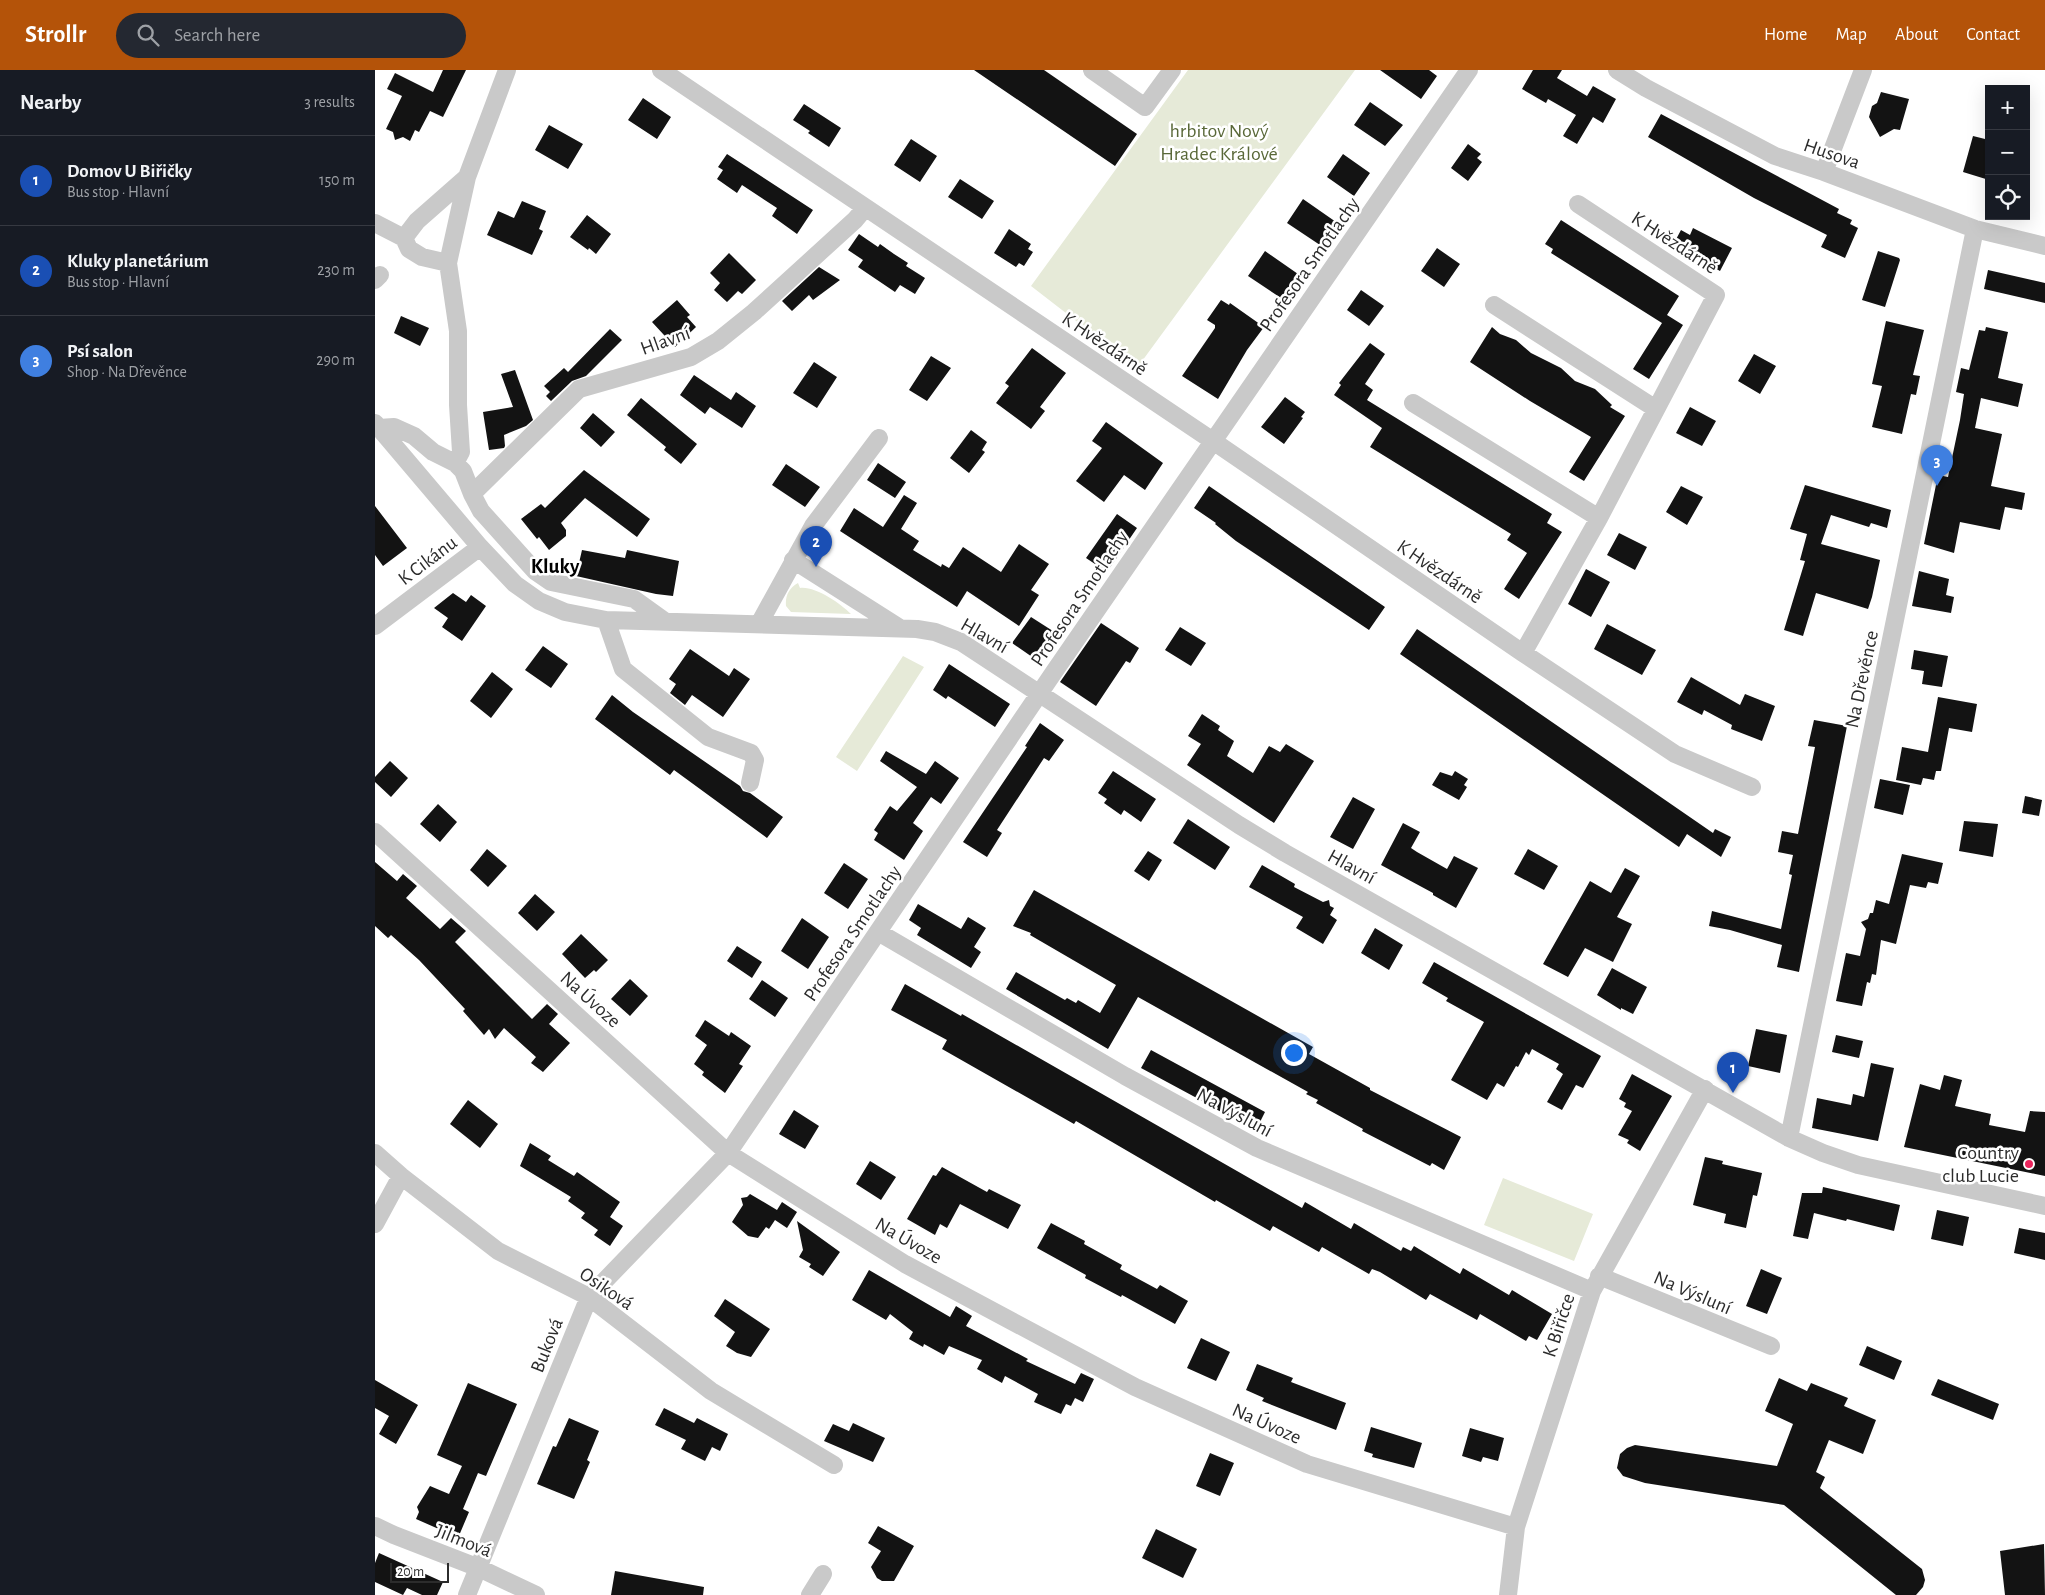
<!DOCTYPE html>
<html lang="en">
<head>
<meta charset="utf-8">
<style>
	:root { --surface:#171b24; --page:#242831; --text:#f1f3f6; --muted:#9ea1a6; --line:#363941; --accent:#b45309 }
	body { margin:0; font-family:"Alegreya Sans",sans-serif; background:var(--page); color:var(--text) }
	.controls { position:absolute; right:15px; top:15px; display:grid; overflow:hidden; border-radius:0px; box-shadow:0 5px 20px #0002 }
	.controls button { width:45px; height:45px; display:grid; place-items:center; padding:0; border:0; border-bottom:1px solid var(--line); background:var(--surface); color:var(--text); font:25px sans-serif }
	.scale { position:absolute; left:15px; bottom:12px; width:59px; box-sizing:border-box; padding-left:5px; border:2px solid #2c2c2c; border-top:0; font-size:14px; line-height:18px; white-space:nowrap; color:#2c2c2c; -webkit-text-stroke:4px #fff; paint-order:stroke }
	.you { position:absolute; left:918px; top:982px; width:18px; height:18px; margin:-12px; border:4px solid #fff; border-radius:50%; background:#1a73e8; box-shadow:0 0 0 8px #1a73e833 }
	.badge { display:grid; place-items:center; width:32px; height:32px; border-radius:50%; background:var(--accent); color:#fff; font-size:16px; font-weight:700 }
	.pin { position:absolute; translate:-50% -41px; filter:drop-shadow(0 1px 2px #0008) }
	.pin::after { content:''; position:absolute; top:26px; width:18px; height:15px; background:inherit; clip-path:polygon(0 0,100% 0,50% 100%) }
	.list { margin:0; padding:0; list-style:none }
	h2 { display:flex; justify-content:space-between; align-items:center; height:65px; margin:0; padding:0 20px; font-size:21px }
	h2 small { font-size:16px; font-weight:400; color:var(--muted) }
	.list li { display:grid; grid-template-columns:32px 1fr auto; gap:15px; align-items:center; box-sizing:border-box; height:90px; padding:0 20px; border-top:1px solid var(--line) }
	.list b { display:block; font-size:19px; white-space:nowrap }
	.list p { margin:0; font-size:16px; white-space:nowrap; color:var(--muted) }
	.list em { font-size:16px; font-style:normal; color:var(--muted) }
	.icon { flex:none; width:28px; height:28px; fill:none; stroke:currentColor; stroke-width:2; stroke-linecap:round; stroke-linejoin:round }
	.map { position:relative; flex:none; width:1670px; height:1525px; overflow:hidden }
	header { display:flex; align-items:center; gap:30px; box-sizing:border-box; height:70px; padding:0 25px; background:var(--accent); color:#fff }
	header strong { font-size:24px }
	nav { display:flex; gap:28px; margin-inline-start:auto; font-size:18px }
	.search { width:350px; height:45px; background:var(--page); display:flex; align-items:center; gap:12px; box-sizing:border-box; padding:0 18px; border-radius:28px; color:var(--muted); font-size:19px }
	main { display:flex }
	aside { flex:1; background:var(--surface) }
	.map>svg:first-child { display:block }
</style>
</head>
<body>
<header>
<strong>Strollr</strong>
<div class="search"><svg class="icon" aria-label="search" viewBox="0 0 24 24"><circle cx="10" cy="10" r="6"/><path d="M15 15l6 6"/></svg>Search here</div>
<nav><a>Home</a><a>Map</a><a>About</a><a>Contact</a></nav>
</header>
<main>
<aside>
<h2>Nearby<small>3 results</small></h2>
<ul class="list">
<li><span class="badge" style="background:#1a4fb4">1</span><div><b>Domov U Biřičky</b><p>Bus stop · Hlavní</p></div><em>150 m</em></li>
<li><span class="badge" style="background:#1a4fb4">2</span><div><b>Kluky planetárium</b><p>Bus stop · Hlavní</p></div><em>230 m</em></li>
<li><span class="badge" style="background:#3f7fe0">3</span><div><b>Psí salon</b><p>Shop · Na Dřevěnce</p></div><em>290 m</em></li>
</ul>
</aside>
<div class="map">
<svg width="1670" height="1525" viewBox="0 0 1670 1525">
	<rect width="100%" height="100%" fill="#fff"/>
	<path fill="#e6ead8" d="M813,0H980L762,298L656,216Z
		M423,513L425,518C440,516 465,533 476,544L416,542L411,536C410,526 414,518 423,513Z
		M528,586L549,597L482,701L461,687Z
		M1128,1108L1218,1144L1199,1191L1109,1155Z"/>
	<path fill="#131313" d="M68,0H91L68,47L55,41L44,62L40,60L35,71L28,67L20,70L18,62L11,59L27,26L12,19L20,3L58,22Z
		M599,0H669L762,64L740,96Z
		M1005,0H1054L1062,6L1046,29Z
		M1158,0H1187L1182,8L1212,26L1218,16L1241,29L1228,53L1218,47L1202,74L1188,66L1201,45L1173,29L1171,33L1147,19Z
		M1506,22L1534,29L1525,60L1519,59L1505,67L1494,47L1497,36L1502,33Z
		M268,28L296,47L282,69L253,50Z
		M995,32L1028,55L1010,76L979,55Z
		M429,34L466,58L454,77L433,63L435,61L418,50Z
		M1286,44L1464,139L1462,143L1477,150L1475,154L1483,158L1470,188L1446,177L1452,165L1379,128L1273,67Z
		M174,55L208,74L193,99L160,80Z
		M1598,66L1614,70V110L1588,102Z
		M536,69L562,86L545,112L519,95Z
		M1093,74L1106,84L1102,88L1107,92L1093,111L1076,98Z
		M352,84L438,140L422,164L397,146L402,138L367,115L362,123L342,109L348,100L343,97Z
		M968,84L995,103L979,126L952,107Z
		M585,109L619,131L607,149L573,127Z
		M928,129L961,152L945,175L912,153Z
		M147,131L171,141L164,159L168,161L157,185L112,165L123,141L139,148Z
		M212,145L236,164L221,184L214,178L213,180L195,167Z
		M1186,150L1304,226L1292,245L1308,255L1274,309L1258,299L1287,253L1176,183L1178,179L1170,174Z
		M1318,158L1357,178L1345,201L1298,175L1306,160L1315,165Z
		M634,159L656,174L653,179L658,182L649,196L644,193L641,197L619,183Z
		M484,164L503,177L505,174L519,184L533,193L531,196L550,208L540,224L525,215L520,222L483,197L488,190L473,180Z
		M1062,178L1085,194L1069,217L1046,201Z
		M890,181L923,204L906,228L873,206Z
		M1503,181L1524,188L1525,190L1510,237L1487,230Z
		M354,183L381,210L367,224L363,221L352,232L339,220L345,213L335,203Z
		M444,197L465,210L438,230L434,225L417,241L407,231Z
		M1613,200L1670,213V233L1609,219Z
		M986,220L1009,236L994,256L972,240Z
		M302,230L315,245L312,247L321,257L300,277L277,252Z
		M846,230L854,235L855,233L889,257L872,280L843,329L807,306L840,258V255L832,250Z
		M26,246L54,258L45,276L19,263Z
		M1511,251L1549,260L1538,305L1545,306L1541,325L1536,324L1527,364L1497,357L1507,316L1497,314Z
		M1117,257L1125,264L1141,270L1156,283L1186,298L1200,311L1220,319L1237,335L1235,337L1250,346L1209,411L1194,402L1216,367L1155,331L1095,292Z
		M1611,257L1633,262L1623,308L1648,314L1643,337L1606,328L1600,358L1627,364L1616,416L1650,423L1647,440L1630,437L1625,460L1585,452L1579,483L1549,474L1563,405L1573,407L1585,350L1589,324L1581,322L1586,298L1594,300L1604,260L1610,261Z
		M235,259L247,270L211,306L197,311L176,331L171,326L175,322L169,316L189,298L193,302Z
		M995,273L1010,284L990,314L998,320L992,330L1177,444L1172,453L1187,462L1144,529L1129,519L1152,483L1132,470L1136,464L995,377L1007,358L959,325L966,315L964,313Z
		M657,278L691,303L665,337L670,341L656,359L621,333L634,316L630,313Z
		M1379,284L1401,296L1385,324L1363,311Z
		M556,286L576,298L552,331L534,320Z
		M439,292L462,307L442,338L418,323Z
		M140,300L158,350L151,356L129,365L130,376L129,378L114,380L108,342L138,337L126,304Z
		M319,305L356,330L361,322L381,336L367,358L335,337L330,344L305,325Z
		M910,327L930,342L926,347L928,348L909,374L886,357Z
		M266,328L322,374L306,394L289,380L291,377L252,345Z
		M1315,337L1341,351L1327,376L1301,363Z
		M218,343L240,362L226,377L205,358Z
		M731,352L788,393L770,420L749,405L729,432L701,411L727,378L717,371Z
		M596,360L612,372L607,380L610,382L594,403L575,388Z
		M503,393L531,412L520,428L492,410Z
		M411,394L445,417L430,437L397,415Z
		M209,400L275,449L262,467L210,428L186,453L191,460V466L174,480L164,467L162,469L146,449L166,434L170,438Z
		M1430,415L1516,440L1512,458L1496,453L1494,457L1456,445L1446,474L1505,490L1497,527L1493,539L1441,523L1428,566L1409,560L1430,491L1425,490L1432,464L1415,459Z
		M834,416L1010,537L994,560L861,471L840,454L841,453L819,438Z
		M1306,416L1328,427L1312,455L1291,442Z
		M529,425L542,433L526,459L544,471L538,480L566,497L567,494L574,498L588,477L626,502L644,474L674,494L656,520L664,525L644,556L592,521L582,537L465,461L479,438L508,457Z
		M0,436L32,478L8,496L0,485Z
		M742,444L762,458L732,502L711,488Z
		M1244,463L1272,477L1260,500L1232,485Z
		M207,480L250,488L252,480L304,491L298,526L281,524L201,506Z
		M1211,499L1235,512L1216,547L1193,534Z
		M1544,501L1574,509L1571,525L1579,527L1576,543L1537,536Z
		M78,523L91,532L96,525L111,536L87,571L67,557L73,548L59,538Z
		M656,547L681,563L663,591L637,573Z
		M726,553L764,578L755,593L751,591L721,636L685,612Z
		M1232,554L1281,580L1267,605L1219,579Z
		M805,557L831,573L816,596L790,580Z
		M1042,559L1338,763L1340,759L1356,767L1346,787L1312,764L1304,777L1025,584Z
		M168,576L193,594L176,618L150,600Z
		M315,579L354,606L359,598L375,609L348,647L317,625L310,635L295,623L301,614L294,609Z
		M1539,580L1573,586L1567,617L1547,614L1549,601L1536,599Z
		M574,594L635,634L620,657L573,626L571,629L558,620Z
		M117,602L138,619L116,648L95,631Z
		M1316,607L1365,635L1370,624L1400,636L1387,671L1356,659L1357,655L1329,640L1327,645L1302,632Z
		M237,625L258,642L365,716L368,721L375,723L408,747L392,768L299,700L295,705L220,649Z
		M1563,627L1602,634L1597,662L1574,658L1566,701H1561L1559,710L1548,708L1546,715L1521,710L1527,677L1553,682Z
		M827,644L845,656L843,660L859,671L852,686L878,703L894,676L905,682L911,674L939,691L899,753L812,695L826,674L813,666Z
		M1439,650L1472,656L1424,902L1402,897L1407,875L1355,860L1334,856L1337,841L1406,859L1417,805L1414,804L1418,785L1403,782L1407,761L1423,764L1440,677L1433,676Z
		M665,653L689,670L674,691L669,688L622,760L627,763L612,787L588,772L652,677L650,676Z
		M511,681L551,704L560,691L584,708L566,734L556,727L538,753L548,761L529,790L499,770L503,763L499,760L515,736L522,741L542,717L505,691Z
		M15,691L33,708L16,727L0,712V707Z
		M738,701L781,729L766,752L749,740L746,745L729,733L732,729L723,723Z
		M1080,701L1093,709L1089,715L1092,717L1084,730L1057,715L1065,702L1077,706Z
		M1505,709L1535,715L1528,745L1499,738Z
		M1650,726L1667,730L1664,746L1647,743Z
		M978,727L1000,739L978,779L955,767Z
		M63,734L82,752L65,772L45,754Z
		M813,749L855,777L840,800L798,773Z
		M1589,751L1623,754L1618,787L1584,781Z
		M1028,753L1045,762L1036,778L1042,782L1072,799L1079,786L1103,798L1081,838L1058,825V823L1006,795Z
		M112,779L132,796L113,817L95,800Z
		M1153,779L1183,796L1169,820L1139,804Z
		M773,781L787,790L774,811L759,801Z
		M1527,784L1568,793L1563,814L1553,812L1551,818L1535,815L1521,874L1506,870L1501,905L1497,904L1495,913L1492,912L1487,936L1461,931L1471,883L1485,886L1491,859L1486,852L1493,849L1495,843H1498L1501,830L1514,834Z
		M0,792L22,811L28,804L42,816L31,828L65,859L76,848L91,861L80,872L157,949L172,934L183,944L174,954L195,973L168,1002L156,993L161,987L129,958L120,969L114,959L109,965L88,941L90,939L44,890L16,865L13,868L0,856Z
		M469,793L493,809L473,839L449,823Z
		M887,795L920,814L919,817L948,832L954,830L955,836L959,838L955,845L962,850L948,874L921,858L928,847L874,817Z
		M1250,798L1265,806L1242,847L1257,854L1238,892L1210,878L1193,907L1168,894L1215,811L1236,823Z
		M659,820L938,977L934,984L995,1018V1020L1086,1067L1069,1100L1057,1093L1055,1096L987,1061L988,1059L941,1033L943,1030L931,1024L933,1022L763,927L733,979L631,919L641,902L690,930L692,928L701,933L703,930L725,943L741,915L655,865L656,863L638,856Z
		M160,824L180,842L162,861L143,843Z
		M543,834L586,859L593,847L611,858L599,877L606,882L596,898L542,865L546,858L534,850Z
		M427,848L454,867L433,899L406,881Z
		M1000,858L1028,875L1014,900L986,883Z
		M206,864L233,890L221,902L219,900L210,908L187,884Z
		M362,876L387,892L377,908L352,891Z
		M1059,892L1226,986L1208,1018L1201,1015L1187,1040L1172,1032L1188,1004L1181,999L1184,994L1157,979L1154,985L1151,982L1143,997L1141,996L1129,1017L1122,1013L1112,1030L1076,1010L1109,952L1071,931L1073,928L1047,913Z
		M1237,898L1272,917L1258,944L1246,938V940L1222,925Z
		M255,909L273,926L255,946L236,929Z
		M387,910L413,928L400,947L374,929Z
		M530,914L586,946L587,944L927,1138L930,1132L976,1159L979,1153L1026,1181L1028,1177L1036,1181L1039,1176L1085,1204L1088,1198L1134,1225L1137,1220L1177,1244L1162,1270L1154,1266L1151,1271L1105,1244L1102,1250L1055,1224L1051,1230L1005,1202L997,1199L994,1204L947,1177L944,1182L898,1156L895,1161L841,1130L840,1132L701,1051L699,1054L567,979L572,970L516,940Z
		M330,950L354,966L356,962L376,976L364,994L368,996L350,1023L327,1005L329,1002L319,994L332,975L320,966Z
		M1381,959L1412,965L1405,1003L1373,996Z
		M1461,965L1488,971L1484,988L1457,982Z
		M776,980L890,1042L881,1060L831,1034V1033L766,998Z
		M1496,993L1519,998L1503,1071L1437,1058L1442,1028L1476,1035L1478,1024L1489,1027Z
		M1257,1004L1297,1026L1265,1081L1252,1073L1254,1070L1243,1065L1257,1041L1249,1037L1251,1033L1244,1029Z
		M1569,1005L1587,1010L1580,1036L1616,1044L1614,1055L1650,1062L1655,1041L1670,1042V1106L1529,1077L1545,1014L1565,1020Z
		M93,1030L123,1054L105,1078L75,1054Z
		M419,1040L444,1056L430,1079L404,1064Z
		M155,1073L176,1086L173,1090L199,1106L202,1102L245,1132L235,1147L248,1156L235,1176L219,1165L223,1160L206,1148L210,1143L193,1131L196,1127L145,1096Z
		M1330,1087L1348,1091L1347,1094L1387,1103L1382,1126L1378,1125L1371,1158L1349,1153L1351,1144L1318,1135Z
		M495,1091L521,1107L506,1130L481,1114Z
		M567,1097L612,1122L614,1119L646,1135L633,1159L585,1134L572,1158L565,1154L560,1165L532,1149L558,1105L561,1106Z
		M1448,1117L1525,1135L1519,1161L1472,1149L1471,1151L1439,1143L1433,1169L1418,1166L1427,1123H1447Z
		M375,1124L402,1140L407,1132L422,1142L412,1158L400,1150L394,1159L391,1157L383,1168L373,1166L357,1152L368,1135L366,1128L372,1127Z
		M1562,1140L1594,1147L1588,1176L1556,1169Z
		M422,1151L465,1182L448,1206L434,1197L436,1194L424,1187L428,1180Z
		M676,1153L710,1171L709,1174L747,1195L745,1199L782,1219L785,1215L813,1231L800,1254L747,1225L746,1227L710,1208L711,1205L662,1178Z
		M1644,1158L1670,1163V1190L1639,1183Z
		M1386,1199L1407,1208L1392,1244L1371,1236Z
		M494,1200L575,1247L581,1236L597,1246L591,1256L653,1289L651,1291L700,1314L706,1303L719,1309L708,1332L700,1328L696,1336L691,1334L686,1344L659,1332L663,1324L630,1306L627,1313L602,1299L607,1290L574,1276L569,1285L549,1274L548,1277L534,1269L538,1262L515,1244L511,1250L477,1230Z
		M350,1229L395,1259L376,1287L362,1283L351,1276L360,1262L339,1246Z
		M826,1268L855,1282L841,1311L812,1298Z
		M1492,1276L1527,1291L1519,1310L1484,1295Z
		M882,1294L918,1308L916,1312L971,1333L961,1360L912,1341L887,1331L889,1328L871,1320Z
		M1404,1308L1432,1321L1436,1313L1473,1328L1469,1336L1501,1350L1488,1384L1454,1370L1441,1402L1450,1407L1445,1418L1547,1499L1550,1510L1548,1517L1541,1525H1521L1409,1435L1270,1413L1248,1406L1242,1398L1245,1384L1252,1378L1260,1375L1402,1396L1418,1354L1390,1341Z
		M1563,1309L1624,1334L1618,1350L1556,1325Z
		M0,1310L43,1335L21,1374L4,1364L14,1346L0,1338Z
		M93,1313L142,1334L111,1406L103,1403L88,1439L94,1442L83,1468L75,1465L69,1467L66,1460L41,1449L44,1442L42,1437L55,1416L74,1424L87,1396L62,1385Z
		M289,1338L319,1353L322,1348L353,1364L345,1381L337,1377L330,1391L306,1379L311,1370L280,1355Z
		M194,1348L224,1361L212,1390L215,1392L199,1429L162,1414L178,1376L181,1377Z
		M478,1353L510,1368L498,1392L449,1371L458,1354L474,1361Z
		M996,1357L1047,1373L1039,1398L997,1387L998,1384L989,1381Z
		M1095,1358L1129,1368L1123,1391L1108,1387L1106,1392L1087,1386Z
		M835,1383L859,1393L845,1426L821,1416Z
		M503,1456L539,1476L519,1511H507L502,1508L496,1497L506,1481L493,1473Z
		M781,1459L822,1479L808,1508L767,1488Z
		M1669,1474L1670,1525H1630L1625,1481Z
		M4,1483L68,1512L62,1525H47L32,1518L28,1525L0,1512V1493Z
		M240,1501L329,1517L328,1525H236Z"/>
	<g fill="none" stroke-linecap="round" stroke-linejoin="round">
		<path stroke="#c9c9c9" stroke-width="18" d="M286,0L838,371L1148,583L1300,684L1377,717
			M717,0L770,37L797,0
			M1242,0L1271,18L1400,86L1449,102L1600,159L1670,176
			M1449,102L1488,0
			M0,153L29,168L34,179L47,187L73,193
			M29,168L42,151L92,107
			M0,210L5,205
			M1119,235L1281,339
			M1038,333L1224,448
			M0,353L105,477L140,514L164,531L190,542L231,550L542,559L560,562L586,572L864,755L910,783L1414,1068L1448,1083L1483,1095L1670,1136
			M4,358L19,357L39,366L58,382L80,393L88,401L97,424L106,441L160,501L176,512L259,529L291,552
			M80,393L86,382L83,335V261L73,193L92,107L132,0
			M97,424L204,319L316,287L343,271L379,242L480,150L490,138
			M418,490L525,558
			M231,550L248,599L333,667L376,683L380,690L375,713
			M384,554L438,456L504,368
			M0,556L105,477
			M1148,583L1224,448L1341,225L1203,134
			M0,762L353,1083L530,1194L760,1317L932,1394L1141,1457
			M503,862L750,1006L882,1078L1217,1221
			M1414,1068L1600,159
			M0,1083L26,1106L123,1181L214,1227L336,1321L459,1395
			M0,1154L26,1106
			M1224,1206L1396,1276
			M0,1456L19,1465L104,1498L161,1525
			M92,1525L214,1227L353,1083L679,602L1094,0
			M435,1525L448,1504
			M1133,1525L1141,1457L1217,1221L1330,1019"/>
	</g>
	<circle fill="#eb255d" stroke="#fff" stroke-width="2" cx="1654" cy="1094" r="5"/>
	<g text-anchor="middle" stroke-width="5" stroke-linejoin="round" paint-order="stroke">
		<g font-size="20" fill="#596838" stroke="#fff">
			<text x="844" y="67">hrbitov Nový<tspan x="844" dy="23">Hradec Králové</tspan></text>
		</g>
		<g font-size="20" fill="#2c2c2c" stroke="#fff">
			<text transform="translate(1457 83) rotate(19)" y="7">Husova</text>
			<text transform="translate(1300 172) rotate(33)" y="7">K Hvězdárně</text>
			<text transform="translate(934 194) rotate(-55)" y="7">Profesora Smotlachy</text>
			<text transform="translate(290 270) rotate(-20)" y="7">Hlavní</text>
			<text transform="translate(730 273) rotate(34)" y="7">K Hvězdárně</text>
			<text transform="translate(52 490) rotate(-37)" y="7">K Cikánu</text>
			<text transform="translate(1065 501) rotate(34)" y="7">K Hvězdárně</text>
			<text transform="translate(704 528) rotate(-56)" y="7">Profesora Smotlachy</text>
			<text transform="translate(610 565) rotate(30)" y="7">Hlavní</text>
			<text transform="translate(1486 609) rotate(-78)" y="7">Na Dřevěnce</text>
			<text transform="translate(977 796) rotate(29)" y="7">Hlavní</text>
			<text transform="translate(477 863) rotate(-56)" y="7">Profesora Smotlachy</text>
			<text transform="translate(216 929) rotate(42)" y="7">Na Úvoze</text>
			<text transform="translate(860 1042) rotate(28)" y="7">Na Výsluní</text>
			<text transform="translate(534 1170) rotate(30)" y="7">Na Úvoze</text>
			<text transform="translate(232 1218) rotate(34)" y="7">Osiková</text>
			<text transform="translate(1318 1222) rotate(23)" y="7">Na Výsluní</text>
			<text transform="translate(1183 1255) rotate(-72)" y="7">K Biřičce</text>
			<text transform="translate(171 1275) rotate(-68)" y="7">Buková</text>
			<text transform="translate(892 1353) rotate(24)" y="7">Na Úvoze</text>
			<text transform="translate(89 1470) rotate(22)" y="7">Jilmová</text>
		</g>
		<g font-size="20" fill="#2c2c2c" stroke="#fff" text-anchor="end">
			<text x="1644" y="1089">Country<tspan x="1644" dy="23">club Lucie</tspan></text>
		</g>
		<g font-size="21" font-weight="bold" fill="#000" stroke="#fff">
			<text x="180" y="503">Kluky</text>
		</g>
	</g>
</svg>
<div class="controls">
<button>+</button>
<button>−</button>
<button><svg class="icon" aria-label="locate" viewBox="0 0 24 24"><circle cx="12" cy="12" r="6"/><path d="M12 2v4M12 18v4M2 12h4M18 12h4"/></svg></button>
</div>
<div class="scale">20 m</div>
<div class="you"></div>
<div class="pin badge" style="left:1358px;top:1023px;background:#1a4fb4">1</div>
<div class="pin badge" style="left:441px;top:497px;background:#1a4fb4">2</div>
<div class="pin badge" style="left:1562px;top:416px;background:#3f7fe0">3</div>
</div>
</main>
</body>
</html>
